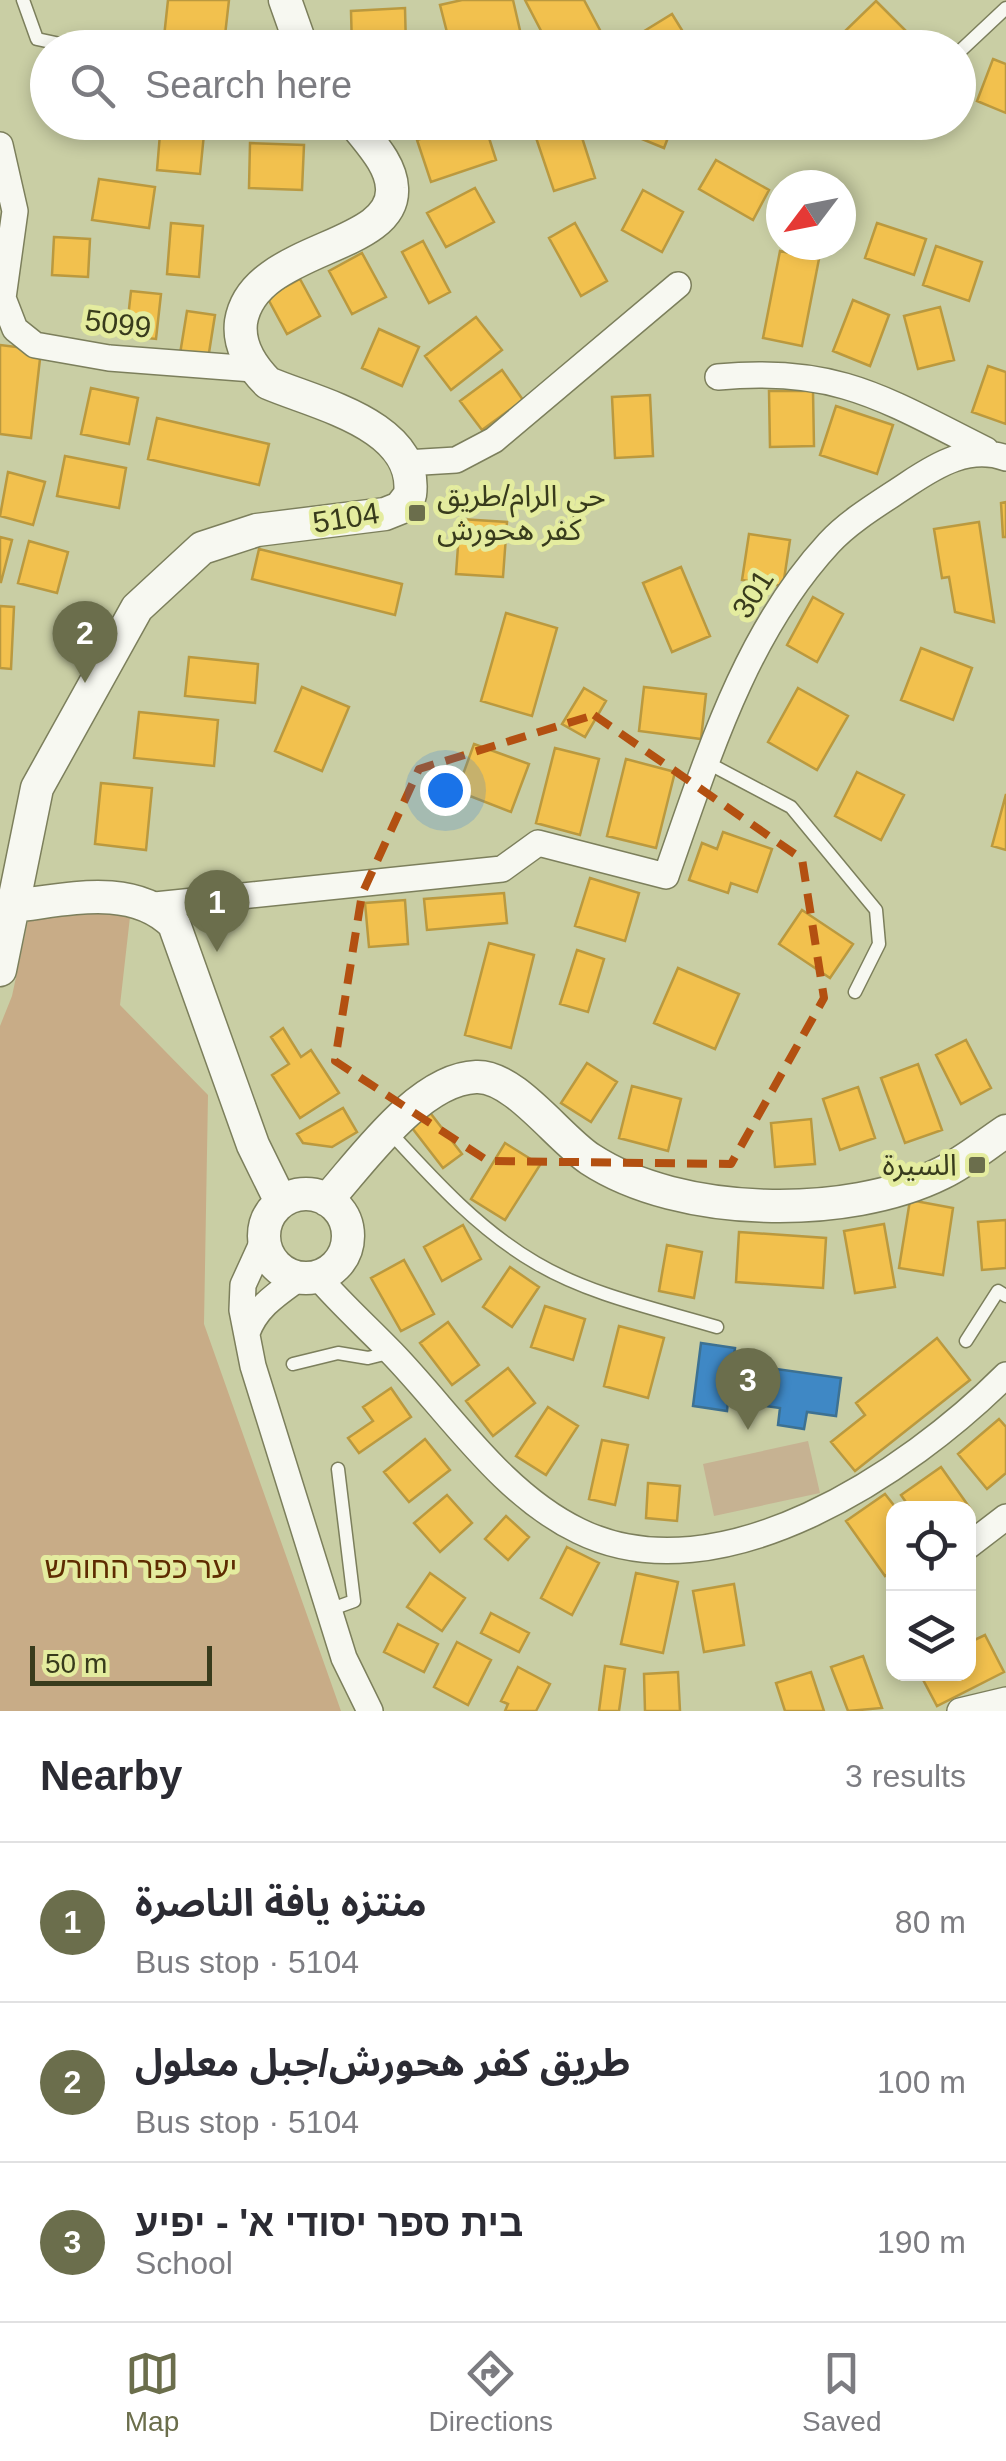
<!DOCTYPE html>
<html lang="en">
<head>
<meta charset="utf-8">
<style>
	:root { --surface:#fff; --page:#f7f7f7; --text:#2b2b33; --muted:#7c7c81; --line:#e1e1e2; --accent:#6b6e4c }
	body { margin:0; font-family:Helvetica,"Noto Sans Arabic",Heebo,sans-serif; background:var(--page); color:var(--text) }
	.controls { position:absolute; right:30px; bottom:30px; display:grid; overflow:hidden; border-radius:20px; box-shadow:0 5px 15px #0003 }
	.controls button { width:90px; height:90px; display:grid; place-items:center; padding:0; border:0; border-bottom:2px solid var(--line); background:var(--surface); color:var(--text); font:50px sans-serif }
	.compass { position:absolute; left:766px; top:170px; width:90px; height:90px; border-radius:50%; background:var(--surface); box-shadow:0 5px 15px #0003; rotate:238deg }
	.scale { position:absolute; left:30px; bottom:25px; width:182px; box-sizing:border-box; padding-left:10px; border:5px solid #383b1c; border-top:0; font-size:28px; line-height:35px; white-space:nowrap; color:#383b1c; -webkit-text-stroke:8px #e4ec9f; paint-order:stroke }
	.you { position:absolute; left:445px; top:790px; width:35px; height:35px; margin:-25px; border:8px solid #fff; border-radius:50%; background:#1a73e8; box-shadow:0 0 0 15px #1a73e833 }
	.badge { display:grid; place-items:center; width:65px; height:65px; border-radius:50%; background:var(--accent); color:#fff; font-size:32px; font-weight:700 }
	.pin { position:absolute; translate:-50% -82px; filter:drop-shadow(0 2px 5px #0008) }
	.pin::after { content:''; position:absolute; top:52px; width:35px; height:30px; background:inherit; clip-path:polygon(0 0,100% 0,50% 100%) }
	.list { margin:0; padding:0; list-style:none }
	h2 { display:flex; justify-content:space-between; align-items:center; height:130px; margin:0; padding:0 40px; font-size:42px }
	h2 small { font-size:32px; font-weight:400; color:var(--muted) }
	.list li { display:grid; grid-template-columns:65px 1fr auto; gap:30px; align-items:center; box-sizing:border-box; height:160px; padding:0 40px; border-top:2px solid var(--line) }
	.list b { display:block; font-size:38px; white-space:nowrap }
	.list p { margin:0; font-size:32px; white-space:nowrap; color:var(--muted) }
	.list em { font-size:32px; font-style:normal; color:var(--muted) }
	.icon { flex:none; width:55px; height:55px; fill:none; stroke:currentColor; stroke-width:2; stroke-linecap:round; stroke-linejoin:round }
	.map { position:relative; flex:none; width:1006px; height:1711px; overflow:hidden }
	.search { position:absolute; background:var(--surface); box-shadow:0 5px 15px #0003; left:30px; right:30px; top:30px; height:110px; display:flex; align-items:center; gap:25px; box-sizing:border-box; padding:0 35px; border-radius:55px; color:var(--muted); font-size:38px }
	.sheet { height:610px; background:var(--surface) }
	nav { display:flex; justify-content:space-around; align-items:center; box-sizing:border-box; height:140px; border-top:2px solid var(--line); background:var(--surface); font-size:28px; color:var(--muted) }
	nav a { display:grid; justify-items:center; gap:5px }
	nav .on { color:var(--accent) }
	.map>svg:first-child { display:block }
</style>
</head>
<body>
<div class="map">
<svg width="1006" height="1711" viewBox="0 0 1006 1711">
	<rect width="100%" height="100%" fill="#c9cea4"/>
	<path fill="#c6b292" d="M808,1441L820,1493L714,1516L703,1464Z"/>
	<path fill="#c8ac87" d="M131,908L120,1005L208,1095L204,1324L341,1711H0V1026L12,996L29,916Z"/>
	<path fill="#f2c14e" stroke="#ba993f" stroke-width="2.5" d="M168,0H229L224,44L164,37Z
		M462,0H513L522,39L484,48H451L440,5Z
		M525,0H584L609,47L550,48Z
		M876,1L914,39L905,48H857L843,33Z
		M405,8L406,48H352L351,11Z
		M672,14L693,48H626L623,44Z
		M993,59L1006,64V113L977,101Z
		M161,122L205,124L200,174L157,170Z
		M471,122H484L496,160L431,182L417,140Z
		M577,122L595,178L554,191L531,123Z
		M642,122H674L664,148L637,137Z
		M250,143L304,145L302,190L249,188Z
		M716,160L769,190L753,220L699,189Z
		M99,179L155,187L149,228L92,220Z
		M475,188L494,222L446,247L427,213Z
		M643,190L683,212L662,252L622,230Z
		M171,223L203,226L199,277L167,274Z
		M575,223L607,281L581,296L549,238Z
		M877,223L926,239L914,275L865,258Z
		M54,237L90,239L88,277L52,275Z
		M423,241L450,292L429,303L402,252Z
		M936,246L982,262L969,301L923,285Z
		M780,251L819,259L802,346L763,338Z
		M362,253L386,297L352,314L329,271Z
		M300,279L320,316L287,334L267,297Z
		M131,291L161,294L156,339L126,336Z
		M853,300L889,315L870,366L833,351Z
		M940,307L954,360L918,369L904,316Z
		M187,311L215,315L208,359L180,354Z
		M476,317L502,350L451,390L425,356Z
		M379,329L419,347L402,386L362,368Z
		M0,345L41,350L31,438L0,434Z
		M988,366L1006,372V424L972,412Z
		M502,370L523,400L482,430L460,401Z
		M91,388L138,398L129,444L81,434Z
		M769,391H813L814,446L770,447Z
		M650,395L653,456L615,458L612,397Z
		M836,406L893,425L877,474L820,455Z
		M157,418L269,444L259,485L148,459Z
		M65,456L126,468L119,508L57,496Z
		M8,472L45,482L33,525L0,516Z
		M1006,502V537H1003L1001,503Z
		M460,519L507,522L503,577L456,574Z
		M979,522L994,622L955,612L949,577L942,578L934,529Z
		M749,534L790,540L783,586L742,580Z
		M0,537L12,540L1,582H0Z
		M29,541L68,552L57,593L18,583Z
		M259,549L402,584L395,615L252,579Z
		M681,567L710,636L672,652L643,583Z
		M813,597L843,614L817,662L787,645Z
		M0,606L14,607L11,669L0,668Z
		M506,613L557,628L532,716L481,701Z
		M921,648L972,668L953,720L901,700Z
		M189,657L258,664L255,703L185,696Z
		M302,687L349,707L322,771L275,751Z
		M644,687L706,694L701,739L639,731Z
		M584,688L606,701L585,737L562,724Z
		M798,688L848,716L817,770L768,742Z
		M139,712L218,720L214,766L134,758Z
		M474,744L529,764L511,812L457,791Z
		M555,748L599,759L580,835L536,823Z
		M626,759L675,772L656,848L607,836Z
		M857,772L904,795L881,840L835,816Z
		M101,783L152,788L146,850L95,844Z
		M1006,794V850L992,846Z
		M723,832L772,849L757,892L731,883L728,893L689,880L702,843L717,849Z
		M590,878L639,893L625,941L575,926Z
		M504,893L507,923L427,930L424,899Z
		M405,900L408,944L369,947L365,903Z
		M802,910L853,944L830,978L779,944Z
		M489,943L534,955L511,1048L465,1035Z
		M577,950L604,959L588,1012L560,1004Z
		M678,968L739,994L715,1049L654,1023Z
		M283,1028L301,1057L311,1050L339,1093L300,1118L272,1075L289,1064L271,1037Z
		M966,1040L991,1088L961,1104L936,1055Z
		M587,1063L617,1082L591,1122L561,1103Z
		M918,1064L942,1130L905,1143L881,1078Z
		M632,1086L681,1099L668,1151L619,1138Z
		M858,1087L875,1138L840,1150L823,1099Z
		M343,1108L357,1132L332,1147L303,1143L297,1134Z
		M428,1110L462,1154L443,1168L409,1124Z
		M811,1119L815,1164L775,1167L771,1123Z
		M505,1143L540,1165L505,1220L471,1199Z
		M910,1200L953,1208L943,1275L899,1268Z
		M1006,1220V1268L982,1270L978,1222Z
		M884,1224L895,1287L855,1293L844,1231Z
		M463,1225L481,1259L442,1281L424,1247Z
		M739,1232L826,1238L823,1288L736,1282Z
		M667,1245L702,1252L694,1298L659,1291Z
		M404,1260L434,1314L401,1331L371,1278Z
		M510,1267L539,1287L512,1327L483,1307Z
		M545,1306L585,1319L573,1360L531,1347Z
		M448,1322L479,1365L452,1385L420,1343Z
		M619,1326L664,1338L648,1398L604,1386Z
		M937,1338L970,1380L855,1471L831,1442L865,1415L856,1403Z
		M508,1368L535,1403L493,1436L466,1401Z
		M391,1388L411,1417L359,1453L348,1438L373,1421L363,1407Z
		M548,1407L578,1426L546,1475L516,1456Z
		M999,1419L1006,1427V1473L987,1489L958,1454Z
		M425,1439L450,1470L409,1502L384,1472Z
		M602,1440L628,1445L615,1505L589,1499Z
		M941,1467L972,1511L968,1514V1508H910L901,1495Z
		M648,1483L680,1486L677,1521L646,1518Z
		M885,1494L896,1508L894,1571L885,1576L846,1521Z
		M447,1495L472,1523L440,1552L414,1523Z
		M506,1516L529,1537L508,1560L485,1539Z
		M567,1547L599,1563L572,1615L541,1598Z
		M430,1573L465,1598L442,1631L407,1607Z
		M636,1573L678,1582L663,1653L621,1644Z
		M734,1584L744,1645L704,1652L693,1591Z
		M491,1613L529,1633L519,1652L481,1633Z
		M398,1624L438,1644L424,1672L384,1652Z
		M985,1635L1004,1672L937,1706L920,1674H968V1643Z
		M457,1642L491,1660L468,1705L434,1687Z
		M863,1656L882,1708L848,1711L831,1667Z
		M605,1666L625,1669L619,1711H599Z
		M518,1667L550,1684L536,1711H505L508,1704L501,1701Z
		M678,1672L680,1711H645L644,1674Z
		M811,1672L824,1711H785L776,1683Z"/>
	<path fill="#3f88c5" stroke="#3d7192" stroke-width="2.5" d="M701,1343L735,1348L733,1363L841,1378L836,1416L807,1412L804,1429L778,1425L780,1408L728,1401L727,1411L693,1406Z"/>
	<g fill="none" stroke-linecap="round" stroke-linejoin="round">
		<g stroke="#7c7f5c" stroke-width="15">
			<path id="service" d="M23,0L37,39L79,48
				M958,53L1006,8
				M706,762L791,807L876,910L879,944L855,992
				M388,1130C433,1179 479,1230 536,1263C590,1295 657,1309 717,1327
				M966,1341L998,1291L1006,1296
				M293,1364L338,1353L368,1358L392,1352
				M329,1610L354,1601L338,1469"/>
		</g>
		<g stroke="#7c7f5c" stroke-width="28">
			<path id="minor" d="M0,145L15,211L3,298L15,329L35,345L109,358L253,369
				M718,377C837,366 884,399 986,450
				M406,463L456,460L494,440L678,285
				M155,905L502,869L538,843L666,876C707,760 744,635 829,543C850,520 883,501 908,484C938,464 970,445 1006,458
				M264,1239L243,1285L242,1310L253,1366L344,1658L370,1711
				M318,1277C341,1304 367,1327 392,1353C450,1413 502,1494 579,1531C720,1600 909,1472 1006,1375
				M247,1333C256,1307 277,1294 299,1278
				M968,1546L1006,1517
				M960,1711L1006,1700"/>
		</g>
		<g stroke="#7c7f5c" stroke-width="35">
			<path id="tertiary" d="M285,0L302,48
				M13,906C67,900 132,882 174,924L253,1145L281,1202
				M0,970L37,788L137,608L202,548L257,530L385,514L400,508L410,495C419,425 317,404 268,383C252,367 238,346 241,322C253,245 396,251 392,188C391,163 368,141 354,122
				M264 1236a42 42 0 1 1 84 0a42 42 0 1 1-84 0Z
				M327,1200C362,1161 419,1079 476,1077C514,1075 558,1138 590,1159C680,1218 848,1220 942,1173C965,1162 985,1145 1006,1131"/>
		</g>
		<use href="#service" stroke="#f7f8f1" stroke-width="12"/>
		<use href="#minor" stroke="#f7f8f1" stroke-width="25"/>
		<use href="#tertiary" stroke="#f7f8f1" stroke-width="32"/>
	</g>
	<path fill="none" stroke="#b35011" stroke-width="8" stroke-dasharray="20 12" stroke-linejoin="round" d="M594,715L802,859L824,998L731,1164L488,1161L335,1061L362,894L419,769Z"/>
	<g fill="#6b6e4c" stroke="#e4ec9f" stroke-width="4">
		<rect x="407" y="503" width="20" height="20" rx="5"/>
		<rect x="967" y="1155" width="20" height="20" rx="5"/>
	</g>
	<g text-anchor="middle" stroke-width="10" stroke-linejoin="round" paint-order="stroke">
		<g font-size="30" fill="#383b1c" stroke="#e4ec9f">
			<text transform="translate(118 324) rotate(7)" y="10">5099</text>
			<text transform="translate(346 518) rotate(-9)" y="10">5104</text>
			<text transform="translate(753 594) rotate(-58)" y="10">301</text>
		</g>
		<g font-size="30" fill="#383b1c" stroke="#e4ec9f" text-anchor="start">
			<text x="437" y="506">حي الرام/طريق<tspan x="437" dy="34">كفر هحورش</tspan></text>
			<text x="957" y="1175" text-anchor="end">السيرة</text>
		</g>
		<g font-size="30" fill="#5e2c01" stroke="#e4ec9f">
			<text x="141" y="1578">יער כפר החורש</text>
		</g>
	</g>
</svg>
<div class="controls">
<button><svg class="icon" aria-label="locate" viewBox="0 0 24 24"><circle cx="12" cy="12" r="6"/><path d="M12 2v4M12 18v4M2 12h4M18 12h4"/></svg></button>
<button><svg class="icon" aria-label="layers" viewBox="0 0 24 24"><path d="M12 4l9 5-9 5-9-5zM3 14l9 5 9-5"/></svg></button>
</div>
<svg class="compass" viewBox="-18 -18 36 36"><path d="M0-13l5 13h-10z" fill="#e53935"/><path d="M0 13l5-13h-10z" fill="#7c7c81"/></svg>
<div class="scale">50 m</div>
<div class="you"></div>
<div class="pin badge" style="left:217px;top:952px">1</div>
<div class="pin badge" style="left:85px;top:683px">2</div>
<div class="pin badge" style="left:748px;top:1430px">3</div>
<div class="search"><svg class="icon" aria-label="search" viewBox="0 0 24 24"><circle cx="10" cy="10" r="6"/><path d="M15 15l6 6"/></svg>Search here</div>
</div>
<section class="sheet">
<h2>Nearby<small>3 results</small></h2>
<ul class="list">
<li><span class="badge">1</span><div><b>منتزه يافة الناصرة</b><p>Bus stop · 5104</p></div><em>80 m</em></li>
<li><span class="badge">2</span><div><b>طريق كفر هحورش/جبل معلول</b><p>Bus stop · 5104</p></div><em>100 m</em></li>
<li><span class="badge">3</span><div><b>בית ספר יסודי א' - יפיע</b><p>School</p></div><em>190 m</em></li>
</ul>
</section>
<nav>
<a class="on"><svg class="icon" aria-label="map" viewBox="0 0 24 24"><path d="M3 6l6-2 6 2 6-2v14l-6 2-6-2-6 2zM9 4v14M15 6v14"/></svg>Map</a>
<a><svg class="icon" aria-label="directions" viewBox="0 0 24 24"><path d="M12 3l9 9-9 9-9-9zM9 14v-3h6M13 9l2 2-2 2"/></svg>Directions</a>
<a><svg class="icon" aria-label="saved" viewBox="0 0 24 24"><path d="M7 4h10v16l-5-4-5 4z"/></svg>Saved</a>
</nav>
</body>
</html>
